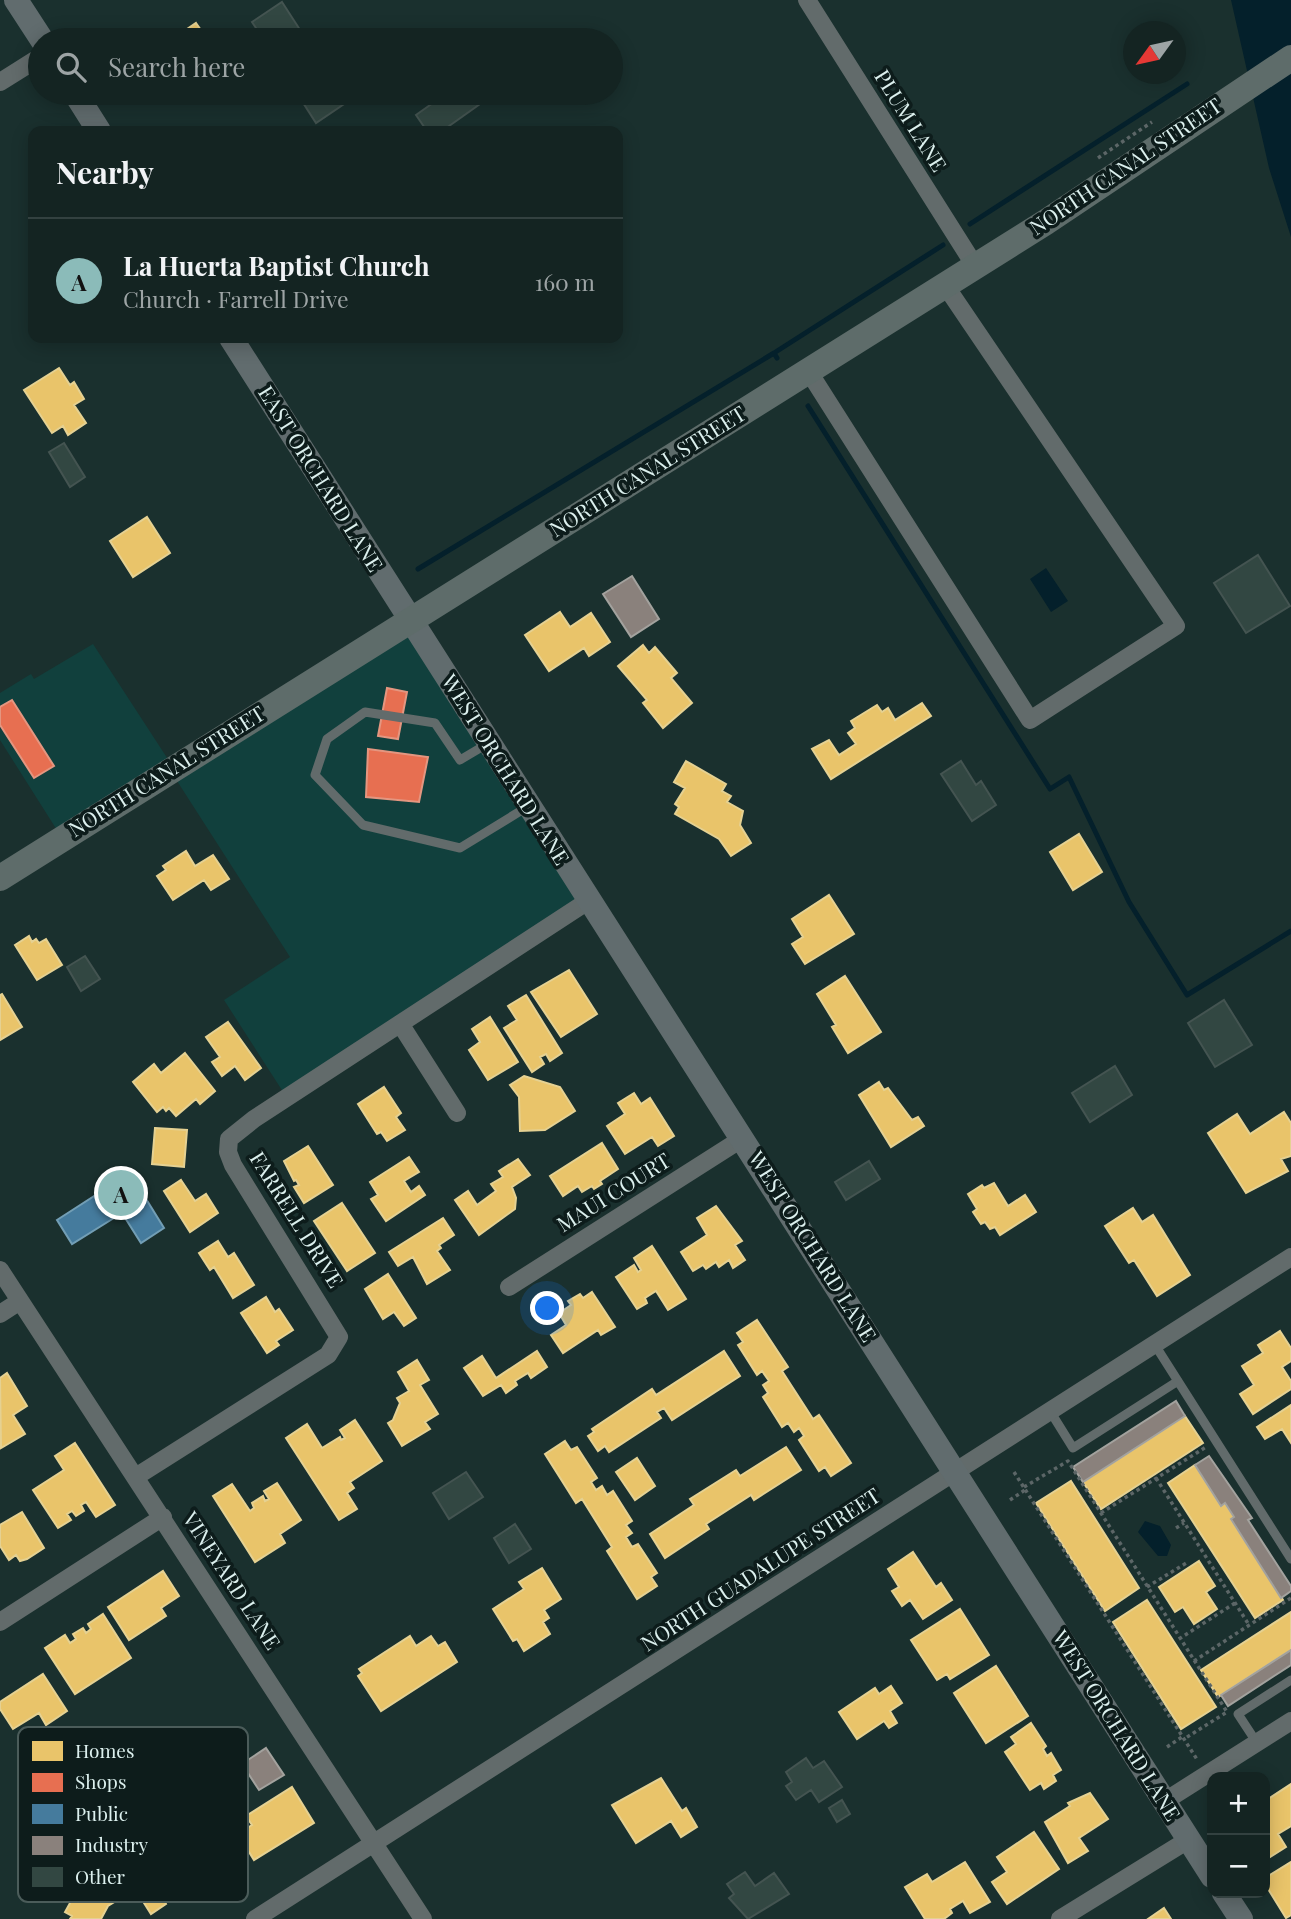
<!DOCTYPE html>
<html lang="en">
<head>
<meta charset="utf-8">
<style>
	:root { --surface:#142422; --page:#21302f; --text:#f1f3f6; --muted:#9da4a5; --line:#334140; --accent:#8bbbb9 }
	body { margin:0; font-family:"Playfair Display",serif; background:var(--page); color:var(--text) }
	.controls { position:absolute; right:21px; bottom:21px; display:grid; overflow:hidden; border-radius:14px; box-shadow:0 4px 18px #0003 }
	.controls button { width:63px; height:63px; display:grid; place-items:center; padding:0; border:0; border-bottom:2px solid var(--line); background:var(--surface); color:var(--text); font:35px sans-serif }
	.compass { position:absolute; left:1123px; top:21px; width:63px; height:63px; border-radius:50%; background:var(--surface); box-shadow:0 4px 18px #0003; rotate:237deg }
	.you { position:absolute; left:548px; top:1309px; width:24px; height:24px; margin:-18px; border:5px solid #fff; border-radius:50%; background:#1a73e8; box-shadow:0 0 0 10px #1a73e833 }
	.badge { display:grid; place-items:center; width:46px; height:46px; border-radius:50%; background:var(--accent); color:#111; font-size:23px; font-weight:700 }
	.pin { position:absolute; translate:-50% -50%; border:4px solid #fff; box-shadow:0 2px 7px #0006 }
	.list { margin:0; padding:0; list-style:none }
	h2 { display:flex; justify-content:space-between; align-items:center; height:91px; margin:0; padding:0 28px; font-size:30px }
	h2 small { font-size:23px; font-weight:400; color:var(--muted) }
	.list li { display:grid; grid-template-columns:46px 1fr auto; gap:21px; align-items:center; box-sizing:border-box; height:126px; padding:0 28px; border-top:2px solid var(--line) }
	.list b { display:block; font-size:26px; white-space:nowrap }
	.list p { margin:0; font-size:23px; white-space:nowrap; color:var(--muted) }
	.list em { font-size:23px; font-style:normal; color:var(--muted) }
	.icon { flex:none; width:38px; height:38px; fill:none; stroke:currentColor; stroke-width:2; stroke-linecap:round; stroke-linejoin:round }
	.map { position:relative; flex:none; width:1291px; height:1919px; overflow:hidden }
	.search { position:absolute; background:var(--surface); box-shadow:0 4px 18px #0003; left:28px; top:28px; width:595px; height:77px; display:flex; align-items:center; gap:18px; box-sizing:border-box; padding:0 24px; border-radius:38px; color:var(--muted); font-size:26px }
	.panel { position:absolute; background:var(--surface); box-shadow:0 4px 18px #0003; left:28px; top:126px; width:595px; height:217px; border-radius:14px }
	.map>svg:first-child { display:block }
</style>
</head>
<body>
<div class="map">
<svg width="1291" height="1919" viewBox="0 0 1291 1919">
	<rect width="100%" height="100%" fill="#1a302e"/>
	<path fill="#11403d" d="M410,620L588,901L287,1098L224,1000L290,957L170,770L62,838L0,740V693L31,674L34,679L93,644L173,767Z"/>
	<path fill="#04202b" d="M1231,0H1291V237L1269,168Z
		M1046,568L1068,601L1051,612L1030,579Z
		M1145,1521L1160,1526L1171,1545L1167,1556H1158L1138,1532Z"/>
	<path fill="#e9c46a" stroke="#e5d192" stroke-width="2" d="M196,23L208,40H171Z
		M200,93H216L205,100Z
		M59,368L70,385L74,382L84,399L74,405L86,423L68,435L63,426L52,433L24,390Z
		M147,517L170,553L133,577L110,541Z
		M560,612L570,627L591,613L610,642L589,656L584,648L549,671L525,635Z
		M643,645L649,653L655,647L677,673L671,678L692,703L663,728L643,703L647,700L618,666Z
		M922,703L931,716L831,779L812,749L829,740L839,755L856,744L848,733L855,728L851,721L877,705L882,712L888,708L895,720Z
		M686,761L726,784L722,791L731,796L727,802L743,811L740,825L751,843L731,856L719,839L675,814L679,807L675,804L685,788L674,782Z
		M1079,834L1102,872L1073,890L1050,852Z
		M186,851L195,866L213,855L229,879L211,890L204,880L173,900L157,876L166,870L163,866Z
		M829,895L854,934L805,964L792,944L803,937L792,919Z
		M29,936L32,942L36,939L39,943L46,939L62,965L37,980L15,945Z
		M569,970L597,1014L561,1037L531,992Z
		M845,976L881,1032L848,1053L832,1027L836,1025L817,994Z
		M2,994L22,1027L0,1040V995Z
		M526,995L562,1053L550,1061L546,1054L540,1057L544,1064L532,1072L504,1028L517,1020L508,1006Z
		M490,1017L518,1062L488,1080L469,1050L480,1042L472,1029Z
		M228,1022L261,1068L245,1080L235,1066L222,1076L212,1062L220,1057L206,1037Z
		M185,1053L215,1091L200,1104L196,1099L176,1116L169,1108L166,1111L163,1107L157,1112L133,1082L154,1064L161,1073Z
		M524,1076L560,1087L575,1111L545,1130L520,1131L519,1097L510,1085Z
		M879,1082L884,1090L888,1088L912,1120L918,1117L924,1126L891,1147L859,1095Z
		M384,1087L401,1113L396,1117L405,1130L387,1141L381,1132L377,1134L358,1104Z
		M634,1093L641,1104L650,1098L674,1136L658,1146L652,1137L625,1154L607,1126L625,1114L618,1103Z
		M1284,1112L1291,1123V1156L1281,1159L1288,1171L1246,1193L1208,1133L1237,1114L1250,1134Z
		M155,1128L187,1130L184,1167L152,1164Z
		M602,1143L618,1169L600,1181L602,1184L594,1189L592,1186L582,1192L578,1186L563,1196L550,1176Z
		M308,1146L333,1185L304,1203L294,1187L299,1185L296,1180L294,1181L284,1161Z
		M409,1157L419,1172L404,1181L411,1192L419,1186L425,1195L386,1221L371,1199L378,1195L370,1182Z
		M518,1159L530,1175L512,1187L516,1198L515,1209L479,1235L455,1200L468,1191L477,1205L496,1191L491,1184L503,1177L499,1171Z
		M181,1180L195,1201L206,1194L218,1213L190,1232L164,1191Z
		M994,1183L1008,1206L1025,1195L1036,1212L1000,1235L995,1227L990,1229L985,1222L981,1224L973,1212L977,1209L968,1194L982,1185L984,1188Z
		M342,1203L375,1253L347,1271L314,1221Z
		M716,1206L742,1241L735,1245L745,1260L733,1268L729,1260L719,1267L716,1262L706,1269L703,1265L693,1271L681,1252L707,1235L697,1218Z
		M1133,1208L1142,1222L1153,1215L1190,1275L1157,1296L1134,1260L1129,1263L1105,1226Z
		M443,1218L454,1235L439,1245L441,1248L437,1251L450,1270L427,1284L413,1257L398,1266L389,1252Z
		M218,1241L228,1257L234,1253L254,1285L233,1298L214,1267L210,1270L199,1253Z
		M652,1246L686,1299L668,1310L656,1291L645,1298L647,1303L637,1309L616,1277L634,1265L638,1272L641,1270L634,1258Z
		M388,1274L416,1318L404,1326L394,1312L383,1319L365,1289Z
		M592,1292L615,1327L601,1335L598,1330L563,1353L551,1335L566,1325L559,1313L571,1305L568,1301L580,1294L583,1298Z
		M266,1297L275,1312L279,1309L293,1330L276,1341L279,1345L267,1353L241,1313Z
		M757,1320L788,1367L782,1371L813,1419L819,1415L851,1463L831,1476L825,1467L819,1471L799,1440L804,1436L799,1428L794,1432L788,1423L782,1427L763,1397L768,1393L763,1385L769,1381L762,1371L757,1375L738,1345L743,1342L737,1333Z
		M1280,1331L1291,1348V1361L1282,1367L1291,1381V1389L1253,1414L1240,1394L1254,1385L1242,1366L1263,1353L1258,1345Z
		M537,1351L547,1367L531,1378L528,1373L515,1381L517,1385L506,1393L501,1385L483,1396L464,1368L482,1356L496,1378Z
		M724,1351L740,1376L672,1420L664,1408L657,1412L661,1418L609,1452L605,1446L598,1451L588,1436L594,1432L592,1429L652,1389L656,1395Z
		M417,1360L429,1380L420,1385L438,1414L425,1422L430,1429L402,1446L388,1423L393,1420L400,1403L397,1398L409,1391L398,1372Z
		M7,1373L27,1406L13,1415L25,1434L1,1448L0,1378Z
		M1291,1405V1443L1282,1429L1265,1439L1257,1427Z
		M1185,1416L1203,1443L1101,1509L1083,1482Z
		M355,1420L382,1461L350,1482L354,1488L347,1493L357,1509L339,1520L286,1438L307,1424L322,1448L340,1437L341,1440L345,1438L340,1430Z
		M565,1441L571,1450L577,1447L597,1478L591,1482L596,1490L602,1486L607,1495L613,1491L632,1521L626,1525L632,1533L626,1537L632,1547L638,1544L657,1573L651,1577L657,1586L637,1599L607,1551L612,1547L582,1499L576,1503L545,1454Z
		M75,1443L115,1505L96,1517L86,1502L81,1505L84,1511L76,1516L72,1511L67,1514L71,1520L58,1528L33,1490L64,1470L55,1456Z
		M786,1447L801,1470L754,1500L751,1495L706,1524L709,1529L665,1558L650,1534L694,1505L690,1499L736,1470L740,1476Z
		M637,1458L655,1486L635,1500L616,1472Z
		M1195,1465L1221,1506L1225,1503L1234,1517L1231,1519L1283,1600L1255,1618L1168,1483Z
		M1071,1481L1139,1588L1105,1611L1036,1503Z
		M277,1483L301,1520L280,1534L285,1543L255,1562L213,1496L232,1484L250,1511L254,1508L252,1503L263,1496L265,1501L269,1499L264,1491Z
		M22,1512L44,1548L27,1559L20,1561L16,1555L9,1560L0,1546V1525Z
		M913,1552L936,1587L941,1583L952,1600L923,1619L910,1600L902,1606L892,1591L899,1587L888,1569Z
		M1199,1561L1215,1586L1206,1592L1217,1609L1194,1624L1183,1607L1175,1612L1159,1587Z
		M542,1568L561,1599L544,1610L549,1618L543,1622L550,1634L524,1651L517,1639L513,1641L493,1609L524,1589L519,1582Z
		M163,1571L179,1596L161,1608L166,1616L129,1640L108,1607Z
		M1147,1600L1216,1707L1181,1729L1113,1622Z
		M960,1609L989,1655L950,1679L947,1674L937,1680L911,1640Z
		M1291,1612V1650L1218,1697L1201,1670Z
		M103,1614L131,1658L75,1694L45,1648L65,1635L70,1643L76,1639L73,1634L83,1628L86,1633L91,1629L88,1624Z
		M410,1636L416,1646L431,1636L438,1646L445,1642L457,1662L381,1711L358,1676L362,1673L359,1669Z
		M996,1666L1028,1716L986,1743L954,1693Z
		M43,1674L67,1711L46,1725L39,1713L13,1729L0,1709V1702Z
		M891,1686L902,1703L890,1711L897,1723L889,1728L884,1721L857,1739L839,1712L875,1688L879,1694Z
		M1031,1723L1046,1746L1043,1749L1047,1756L1051,1753L1061,1770L1053,1775L1056,1781L1044,1789L1041,1783L1030,1790L1005,1752L1016,1744L1011,1737Z
		M661,1778L682,1811L686,1808L697,1827L681,1837L671,1821L636,1843L612,1805Z
		M1291,1784V1826L1278,1834L1286,1847L1267,1859L1265,1801Z
		M292,1787L314,1823L254,1860L238,1834L252,1825L246,1816Z
		M1090,1793L1108,1819L1079,1838L1088,1851L1068,1863L1045,1822L1070,1806L1068,1803Z
		M1034,1832L1059,1869L1007,1904L992,1882L1007,1872L997,1857Z
		M171,1836L178,1847L182,1844L200,1872L185,1882L189,1888L174,1897L170,1891L162,1897L166,1904L151,1914L129,1879L139,1872L132,1861Z
		M965,1862L990,1902L970,1913L963,1901L950,1909L952,1913L944,1919H925L905,1887L927,1874L932,1882Z
		M1291,1862V1915L1286,1918L1265,1884V1878Z
		M114,1869L129,1893L108,1906L101,1919H70L72,1916L65,1912L81,1883L88,1887Z
		M1164,1908L1171,1919H1148Z"/>
	<path fill="#e76f51" stroke="#e49680" stroke-width="2" d="M387,688L407,692L398,739L378,736Z
		M12,700L54,766L34,778L0,725V707Z
		M368,749L428,757L419,802L366,797Z"/>
	<path fill="#457b9d" stroke="#729eb5" stroke-width="2" d="M130,1173L164,1228L141,1243L122,1213L72,1244L57,1220Z"/>
	<path fill="#8a817c" stroke="#a3a29e" stroke-width="2" d="M632,576L659,619L631,637L603,594Z
		M1176,1401L1185,1416L1083,1482L1073,1467Z
		M1209,1456L1252,1518L1248,1520L1291,1586V1591L1281,1598L1231,1519L1234,1517L1225,1503L1221,1506L1195,1465Z
		M1291,1650V1665L1228,1706L1221,1695Z
		M266,1748L284,1775L259,1790L242,1764Z"/>
	<g fill="none" stroke-linecap="round" stroke-linejoin="round">
		<path stroke="#04202b" stroke-width="5" d="M970,224L1187,84
			M777,358L774,353L943,245
			M808,406L1050,789L1069,777L1129,902L1187,995L1291,931
			M418,569L774,353"/>
	</g>
	<path fill="#324742" stroke="#445451" stroke-width="2" d="M282,2L306,39L304,40H264L252,22Z
		M308,93H354L356,96L316,123L300,98Z
		M447,93H472L480,104L442,131H427L416,115Z
		M64,443L85,477L70,487L49,452Z
		M1258,555L1290,606L1246,633L1214,583Z
		M961,761L976,785L981,781L996,805L972,821L941,774Z
		M85,956L100,979L81,991L67,967Z
		M1224,1000L1252,1045L1215,1067L1188,1023Z
		M1115,1066L1132,1095L1090,1122L1072,1093Z
		M869,1161L880,1179L846,1200L835,1182Z
		M466,1472L483,1497L449,1519L433,1493Z
		M515,1524L531,1549L509,1563L494,1538Z
		M806,1758L813,1768L824,1761L842,1787L819,1802L811,1790L796,1800L786,1786L792,1782L786,1772Z
		M842,1800L850,1814L837,1822L829,1808Z
		M745,1872L755,1886L774,1873L789,1894L748,1919L729,1898L734,1894L727,1884Z"/>
	<g fill="none" stroke-linecap="round" stroke-linejoin="round">
		<path stroke="#5c6667" stroke-width="3.5" stroke-dasharray="3.5 3.5" stroke-linecap="butt" d="M1098,158L1152,122
			M1014,1472L1198,1761
			M1156,1478L1249,1625
			M1024,1487L1068,1461L1227,1712L1184,1739
			M1010,1500L1025,1490
			M1101,1513L1206,1447
			M1176,1528L1184,1523
			M1147,1587L1188,1562
			M1179,1639L1235,1603
			M1194,1661L1291,1598
			M1167,1747L1182,1737"/>
		<path stroke="#626b6b" stroke-width="9" d="M487,744L460,760L435,723L365,712L327,739L315,775L363,825L460,848L527,807
			M1155,1345L1291,1559
			M1050,1411L1073,1448L1178,1381
			M1257,1743L1238,1714L1291,1680"/>
		<path stroke="#626b6b" stroke-width="18" d="M807,0L975,266
			M0,82L40,57
			M809,372L1030,720L1176,626L945,285
			M401,1025L457,1113
			M0,1270L423,1919
			M509,1287L743,1138
			M0,1314L20,1301
			M137,1476L328,1355L339,1337L233,1165L228,1152L229,1139L254,1119L588,901
			M0,1622L163,1517
			M1165,1801L1291,1721
			M255,1919L1291,1257
			M1060,1919L1188,1840"/>
		<path stroke="#616c6e" stroke-width="24" d="M16,0L42,40
			M75,93L99,131
			M231,338L1212,1876
			M1224,1893L1241,1919"/>
		<path stroke="#5e6c6a" stroke-width="26" d="M0,878L1046,222L1291,58"/>
	</g>
	<g text-anchor="middle" stroke-width="7" stroke-linejoin="round" paint-order="stroke">
		<g font-size="21" fill="#dcf0ee" stroke="#0d1c1b">
			<text transform="translate(910 121) rotate(58)" y="7">PLUM LANE</text>
			<text transform="translate(1126 167) rotate(-34)" y="7">NORTH CANAL STREET</text>
			<text transform="translate(648 472) rotate(-32)" y="7">NORTH CANAL STREET</text>
			<text transform="translate(320 479) rotate(58)" y="7">EAST ORCHARD LANE</text>
			<text transform="translate(505 770) rotate(58)" y="7">WEST ORCHARD LANE</text>
			<text transform="translate(167 772) rotate(-32)" y="7">NORTH CANAL STREET</text>
			<text transform="translate(614 1193) rotate(-32)" y="7">MAUI COURT</text>
			<text transform="translate(296 1220) rotate(58)" y="7">FARRELL DRIVE</text>
			<text transform="translate(812 1247) rotate(58)" y="7">WEST ORCHARD LANE</text>
			<text transform="translate(761 1570) rotate(-33)" y="7">NORTH GUADALUPE STREET</text>
			<text transform="translate(231 1581) rotate(57)" y="7">VINEYARD LANE</text>
			<text transform="translate(1116 1726) rotate(58)" y="7">WEST ORCHARD LANE</text>
		</g>
	</g>
	<rect x="18" y="1727" width="230" height="175" rx="10" fill="#0d1c1b" stroke="#4b5c5a" stroke-width="2"/>
	<rect x="32" y="1741" width="31" height="20" fill="#e9c46a"/>
	<rect x="32" y="1773" width="31" height="19" fill="#e76f51"/>
	<rect x="32" y="1804" width="31" height="20" fill="#457b9d"/>
	<rect x="32" y="1836" width="31" height="19" fill="#8a817c"/>
	<rect x="32" y="1867" width="31" height="20" fill="#324742"/>
	<g font-size="19" fill="#dcf0ee">
		<text x="75" y="1758">Homes</text>
		<text x="75" y="1789">Shops</text>
		<text x="75" y="1821">Public</text>
		<text x="75" y="1852">Industry</text>
		<text x="75" y="1884">Other</text>
	</g>
</svg>
<div class="controls">
<button>+</button>
<button>−</button>
</div>
<svg class="compass" viewBox="-18 -18 36 36"><path d="M0-13l5 13h-10z" fill="#e53935"/><path d="M0 13l5-13h-10z" fill="#9da4a5"/></svg>
<div class="you"></div>
<div class="pin badge" style="left:121px;top:1193px">A</div>
<div class="search"><svg class="icon" aria-label="search" viewBox="0 0 24 24"><circle cx="10" cy="10" r="6"/><path d="M15 15l6 6"/></svg>Search here</div>
<section class="panel">
<h2>Nearby<small></small></h2>
<ul class="list">
<li><span class="badge">A</span><div><b>La Huerta Baptist Church</b><p>Church · Farrell Drive</p></div><em>160 m</em></li>
</ul>
</section>
</div>
</body>
</html>
